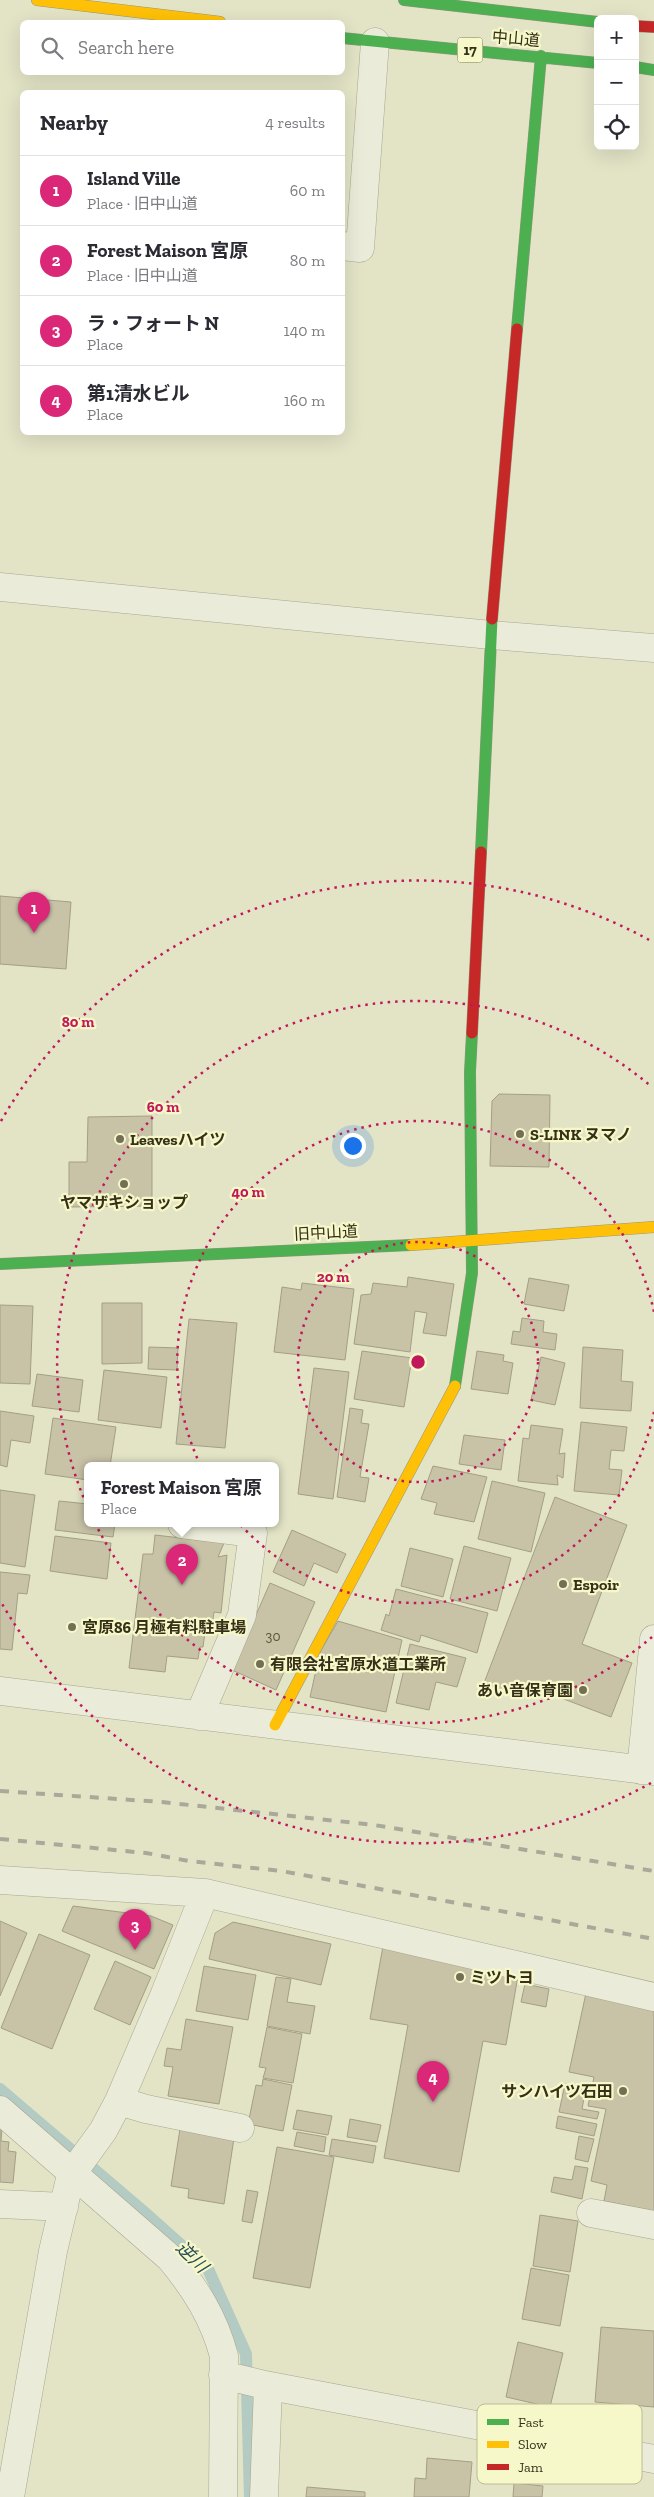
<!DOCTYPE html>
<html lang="en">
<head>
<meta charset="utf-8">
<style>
	:root { --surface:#fff; --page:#f7f7f7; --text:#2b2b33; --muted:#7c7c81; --line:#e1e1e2; --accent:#db2777 }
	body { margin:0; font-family:"Zilla Slab","Noto Sans JP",serif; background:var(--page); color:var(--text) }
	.controls { position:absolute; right:15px; top:15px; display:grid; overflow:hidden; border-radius:8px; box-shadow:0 5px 20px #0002 }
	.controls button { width:45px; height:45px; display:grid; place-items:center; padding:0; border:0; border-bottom:1px solid var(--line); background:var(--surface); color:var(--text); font:25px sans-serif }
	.you { position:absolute; left:352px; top:1145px; width:18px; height:18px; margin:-12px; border:4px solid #fff; border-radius:50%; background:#1a73e8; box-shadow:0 0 0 8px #1a73e833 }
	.badge { display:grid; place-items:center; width:32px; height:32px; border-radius:50%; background:var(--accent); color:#fff; font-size:16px; font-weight:700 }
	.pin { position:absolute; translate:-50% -41px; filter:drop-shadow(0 1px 2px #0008) }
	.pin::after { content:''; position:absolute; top:26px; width:18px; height:15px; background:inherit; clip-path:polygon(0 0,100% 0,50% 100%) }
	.popup { position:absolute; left:84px; top:1462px; width:195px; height:65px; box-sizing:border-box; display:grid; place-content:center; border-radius:8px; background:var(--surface); filter:drop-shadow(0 1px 4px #0005); font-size:16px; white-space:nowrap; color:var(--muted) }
	.popup b { font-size:19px; color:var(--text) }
	.popup::after { content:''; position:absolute; left:50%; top:100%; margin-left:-10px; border:10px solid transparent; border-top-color:var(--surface) }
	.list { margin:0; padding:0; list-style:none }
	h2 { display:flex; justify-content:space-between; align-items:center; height:65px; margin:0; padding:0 20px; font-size:21px }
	h2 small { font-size:16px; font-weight:400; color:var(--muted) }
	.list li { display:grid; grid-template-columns:32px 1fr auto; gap:15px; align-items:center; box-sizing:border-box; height:70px; padding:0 20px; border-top:1px solid var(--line) }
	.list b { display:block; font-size:19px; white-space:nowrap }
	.list p { margin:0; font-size:16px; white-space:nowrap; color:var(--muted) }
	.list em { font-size:16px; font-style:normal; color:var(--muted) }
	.icon { flex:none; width:28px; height:28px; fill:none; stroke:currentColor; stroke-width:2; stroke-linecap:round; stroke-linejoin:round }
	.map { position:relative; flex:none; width:654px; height:2497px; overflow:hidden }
	.search { position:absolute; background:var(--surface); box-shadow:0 5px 20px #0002; left:20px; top:20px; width:325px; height:55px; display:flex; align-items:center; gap:12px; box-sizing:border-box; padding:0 18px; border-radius:8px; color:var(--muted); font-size:19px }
	.panel { position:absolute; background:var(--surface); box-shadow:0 5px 20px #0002; left:20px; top:90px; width:325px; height:345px; border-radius:8px }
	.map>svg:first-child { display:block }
</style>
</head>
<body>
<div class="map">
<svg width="654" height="2497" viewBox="0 0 654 2497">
	<rect width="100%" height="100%" fill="#e3e4c6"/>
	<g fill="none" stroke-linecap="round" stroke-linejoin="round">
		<path stroke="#b3cbc2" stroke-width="12" d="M0,2089L143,2211L208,2269L246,2354L250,2497"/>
	</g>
	<path fill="#c8c2a7" stroke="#a39f86" d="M0,896L71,902L66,969L0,964Z
		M499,1094L550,1095L549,1167L490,1166L492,1101Z
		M152,1116V1206L69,1207V1162H87L88,1117Z
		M408,1277L454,1284L446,1336L423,1333L427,1313L415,1311L410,1352L354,1344L361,1295L371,1294L373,1283L407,1287Z
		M529,1278L569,1285L564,1311L524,1304Z
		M302,1283L354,1289L345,1360L274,1352L282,1287L301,1290Z
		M102,1303H142V1363L102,1364Z
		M0,1305L33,1306L30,1384L0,1383Z
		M522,1318L544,1321L543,1332L557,1334L555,1350L511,1344L513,1331L520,1332Z
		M189,1319L237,1323L225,1448L176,1444Z
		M149,1347L178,1348L177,1370L148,1369Z
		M583,1347L623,1350L621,1381L633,1382L631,1411L580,1408Z
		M362,1351L412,1358L404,1407L354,1399Z
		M477,1351L504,1355L503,1361L513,1363L508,1394L471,1389Z
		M541,1357L565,1363L555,1405L531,1400Z
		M314,1368L349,1372L333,1499L298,1494Z
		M104,1370L167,1377L161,1428L98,1420Z
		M37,1374L83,1380L79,1412L32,1406Z
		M350,1408L363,1410L361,1423L369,1424L360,1477L369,1478L365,1502L337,1497Z
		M0,1411L34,1416L30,1443L11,1440L7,1467L0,1465Z
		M53,1418L116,1427L110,1466H88V1480L45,1474Z
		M581,1422L627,1427L624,1451L611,1450L609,1469L622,1470L619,1495L574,1491Z
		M531,1425L563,1429L559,1454L565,1453L563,1478L557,1475L558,1485L518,1481L523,1438L529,1439Z
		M464,1435L505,1440L501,1470L459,1464Z
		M433,1466L487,1477L474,1522L434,1514L437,1503L421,1499Z
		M492,1481L545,1493L531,1552L478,1539Z
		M0,1490L35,1495L25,1567L0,1563Z
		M555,1497L627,1525L582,1644L632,1663L611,1717L527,1685L522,1697L484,1683Z
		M59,1501L88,1504V1524H115L113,1537L55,1530Z
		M292,1530L346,1554L337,1573L314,1563L304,1586L273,1572Z
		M155,1535L224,1543L218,1557L227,1555L221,1613L214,1612L212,1626L206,1625L203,1647H200L198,1659L167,1656L165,1672L129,1668L143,1554H153Z
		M55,1536L111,1543L107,1579L50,1571Z
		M464,1546L511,1558L497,1611L450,1599Z
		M410,1548L453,1559L443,1597L401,1586Z
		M0,1572L30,1575L27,1594L18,1593L12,1650L0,1649Z
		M270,1583L315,1602L276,1690L232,1670Z
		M396,1589L488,1613L477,1653L421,1635L419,1642L381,1630L386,1614L389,1616Z
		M338,1621L402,1640L386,1712L310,1697L320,1652Z
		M410,1644L466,1658L457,1687L436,1682L429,1710L396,1703Z
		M73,1906L151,1916L173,1925L154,1969L62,1931Z
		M0,1921L27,1933L0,1996Z
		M233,1922L331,1944L321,1985L209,1959L215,1933Z
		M39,1934L90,1955L52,2049L1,2028Z
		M383,1946L519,1970L506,2045L483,2041L459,2172L384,2158L408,2025L370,2019Z
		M115,1961L151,1977L130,2025L94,2009Z
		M204,1966L256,1975L248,2020L196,2011Z
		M276,1977L291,1979L287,2002L315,2006L310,2034L267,2026Z
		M525,1984L549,1989L546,2007L521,2002Z
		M586,1993L654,2006V2211L604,2201L607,2185L591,2181L606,2109L588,2106L594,2077L569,2072Z
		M186,2019L233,2027L219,2104L168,2096L173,2067L164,2066L167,2048L181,2050Z
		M267,2027L302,2034L293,2083L263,2078L266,2068L259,2067Z
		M263,2079L292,2085L283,2131L248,2124L256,2085L262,2086Z
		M565,2084L586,2088L582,2109L599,2112L597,2119L559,2112Z
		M297,2110L332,2116L328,2135L293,2129Z
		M558,2116L597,2124L594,2136L556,2128Z
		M350,2119L381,2125L377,2142L347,2137Z
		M0,2128L2,2129L1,2141L9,2142L8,2151L16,2152L13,2183L0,2182Z
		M180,2129L234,2138L224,2204L188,2198L189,2189L171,2186Z
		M297,2132L326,2137L324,2152L294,2146Z
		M579,2136L594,2139L588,2162L575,2159Z
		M332,2139L376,2146L373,2163L329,2155Z
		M277,2147L334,2157L310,2288L253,2278Z
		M575,2166L588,2168L582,2199L551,2192L554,2177L572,2180Z
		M247,2190L258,2192L252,2223L242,2221Z
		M540,2215L578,2221L570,2272L533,2266Z
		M531,2268L569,2275L560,2326L522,2319Z
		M601,2327L654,2331V2407L595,2402Z
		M518,2342L563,2353L550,2407L506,2397Z
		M427,2458L472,2462L469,2497H414L415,2478L426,2479Z
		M514,2483L543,2486L542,2497H513Z
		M307,2487L365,2492V2497H306Z"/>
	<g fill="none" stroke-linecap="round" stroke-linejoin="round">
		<g stroke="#a8a690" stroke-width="29">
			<path id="street" d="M342,246L360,248L375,42
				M0,587L491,635L654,648
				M182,1524L253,1533L242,1615L199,1716
				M0,1691L654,1771
				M641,1770L654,1639
				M0,1880L205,1893L654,1997
				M119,2101L146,2109L240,2128
				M0,2110L170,2258C195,2288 214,2318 224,2356L223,2497
				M0,2204L64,2207
				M591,2213L654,2225
				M223,2375L265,2385L654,2459
				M10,2497L53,2251L71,2175L103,2131L119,2101L164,1996L205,1893
				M264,2497L268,2386"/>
		</g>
		<g stroke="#979680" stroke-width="12">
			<path id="fast" d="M404,0L598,22
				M342,38L598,63
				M635,67L654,70
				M517,329L541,56
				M481,852L492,619
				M0,1264L411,1245
				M455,1386L472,1273L470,1072L472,1033"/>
		</g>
		<g stroke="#979680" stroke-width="12">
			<path id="slow" d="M37,0L220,22
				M411,1245L654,1227
				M275,1725L455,1386"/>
		</g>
		<g stroke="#979680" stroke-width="12">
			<path id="jam" d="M635,26L654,27
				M492,619L517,329
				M472,1033L481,852"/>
		</g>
		<use href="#street" stroke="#ebebd9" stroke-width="28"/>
		<use href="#fast" stroke="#4caf50" stroke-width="11"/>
		<use href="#slow" stroke="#ffc107" stroke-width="11"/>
		<use href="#jam" stroke="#c62828" stroke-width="11"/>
		<path stroke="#a9a99a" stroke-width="4" stroke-dasharray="9 9" stroke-linecap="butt" d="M0,1791L162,1802L374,1825L654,1871
			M0,1839L146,1853L189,1861L281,1871L654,1939"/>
	</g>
	<g fill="none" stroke="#c2185b" stroke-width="2.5" stroke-dasharray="2.5 5">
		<circle cx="418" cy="1362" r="120"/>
		<path d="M654 1412A241 241 0 1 1 654 1312"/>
		<path d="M652 1637A361 361 0 1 1 652 1087"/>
		<path d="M651 1783A481 481 0 0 1 1 1602M1 1121A481 481 0 0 1 651 941"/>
	</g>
	<g fill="#736f56" stroke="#f6f8c9" stroke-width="2">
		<circle cx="520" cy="1134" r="5"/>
		<circle cx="120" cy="1139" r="5"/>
		<circle cx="124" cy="1184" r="5"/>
		<circle cx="563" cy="1584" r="5"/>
		<circle cx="72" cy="1627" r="5"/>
		<circle cx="260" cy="1664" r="5"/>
		<circle cx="583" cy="1690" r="5"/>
		<circle cx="460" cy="1977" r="5"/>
		<circle cx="623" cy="2091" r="5"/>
	</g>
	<g text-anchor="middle" stroke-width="4.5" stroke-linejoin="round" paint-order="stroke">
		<g font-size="14" fill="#5a543c">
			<text x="273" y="1641">30</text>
		</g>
		<rect fill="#f6f8c9" stroke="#706c4e" stroke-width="1" x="457.5" y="37.5" width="25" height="25" rx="4"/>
		<g font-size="15" font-weight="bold" fill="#363019">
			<text x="470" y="55">17</text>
		</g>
		<g font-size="16" fill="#363019" stroke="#f6f8c9">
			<text transform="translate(516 38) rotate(5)" y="6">中山道</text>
			<text transform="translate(326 1232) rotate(-3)" y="6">旧中山道</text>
		</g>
		<g font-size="16" font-weight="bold" fill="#363019" stroke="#f6f8c9" text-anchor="start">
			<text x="530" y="1140">S-LINK ヌマノ</text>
			<text x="130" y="1145">Leavesハイツ</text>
			<text x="124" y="1208" text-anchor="middle">ヤマザキショップ</text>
			<text x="573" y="1590">Espoir</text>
			<text x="82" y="1633">宮原86 月極有料駐車場</text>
			<text x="270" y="1670">有限会社宮原水道工業所</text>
			<text x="573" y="1696" text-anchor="end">あい音保育園</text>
			<text x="470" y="1983">ミツトヨ</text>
			<text x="613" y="2097" text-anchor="end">サンハイツ石田</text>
		</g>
		<g font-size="18" font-style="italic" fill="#274b57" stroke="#f6f8c9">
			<text transform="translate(192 2257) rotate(44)" y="6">逆川</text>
		</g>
	</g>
	<rect x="477" y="2404" width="165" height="80" rx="8" fill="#f6f8c9" stroke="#bcbc94" stroke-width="1"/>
	<rect x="487" y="2419" width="22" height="6" fill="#4caf50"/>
	<rect x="487" y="2441" width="22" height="7" fill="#ffc107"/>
	<rect x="487" y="2464" width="22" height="6" fill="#c62828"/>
	<g font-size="14" fill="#363019">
		<text x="518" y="2427">Fast</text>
		<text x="518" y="2449">Slow</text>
		<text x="518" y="2472">Jam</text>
	</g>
	<circle cx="418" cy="1362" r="8" fill="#c2185b" stroke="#f6f8c9" stroke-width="2.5"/>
	<g font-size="15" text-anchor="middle" font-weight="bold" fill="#c2185b" stroke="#f6f8c9" stroke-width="4.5" stroke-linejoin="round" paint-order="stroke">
		<text x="78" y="1027">80 m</text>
		<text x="163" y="1112">60 m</text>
		<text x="248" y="1197">40 m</text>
		<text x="333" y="1282">20 m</text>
	</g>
</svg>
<div class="controls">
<button>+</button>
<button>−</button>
<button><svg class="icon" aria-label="locate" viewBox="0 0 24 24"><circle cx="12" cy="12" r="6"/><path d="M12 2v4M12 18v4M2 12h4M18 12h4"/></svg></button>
</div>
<div class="you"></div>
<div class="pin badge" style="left:34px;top:933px">1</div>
<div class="pin badge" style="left:182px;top:1585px">2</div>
<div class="popup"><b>Forest Maison 宮原</b>Place</div>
<div class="pin badge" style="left:135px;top:1950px">3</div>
<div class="pin badge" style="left:433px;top:2102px">4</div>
<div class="search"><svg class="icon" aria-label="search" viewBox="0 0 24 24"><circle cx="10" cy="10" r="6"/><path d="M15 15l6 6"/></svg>Search here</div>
<section class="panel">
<h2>Nearby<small>4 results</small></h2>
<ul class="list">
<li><span class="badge">1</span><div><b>Island Ville</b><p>Place · 旧中山道</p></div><em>60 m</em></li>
<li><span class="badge">2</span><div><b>Forest Maison 宮原</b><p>Place · 旧中山道</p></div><em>80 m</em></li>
<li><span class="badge">3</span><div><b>ラ・フォート N</b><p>Place</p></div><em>140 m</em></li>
<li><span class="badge">4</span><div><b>第1清水ビル</b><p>Place</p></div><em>160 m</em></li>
</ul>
</section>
</div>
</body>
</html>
